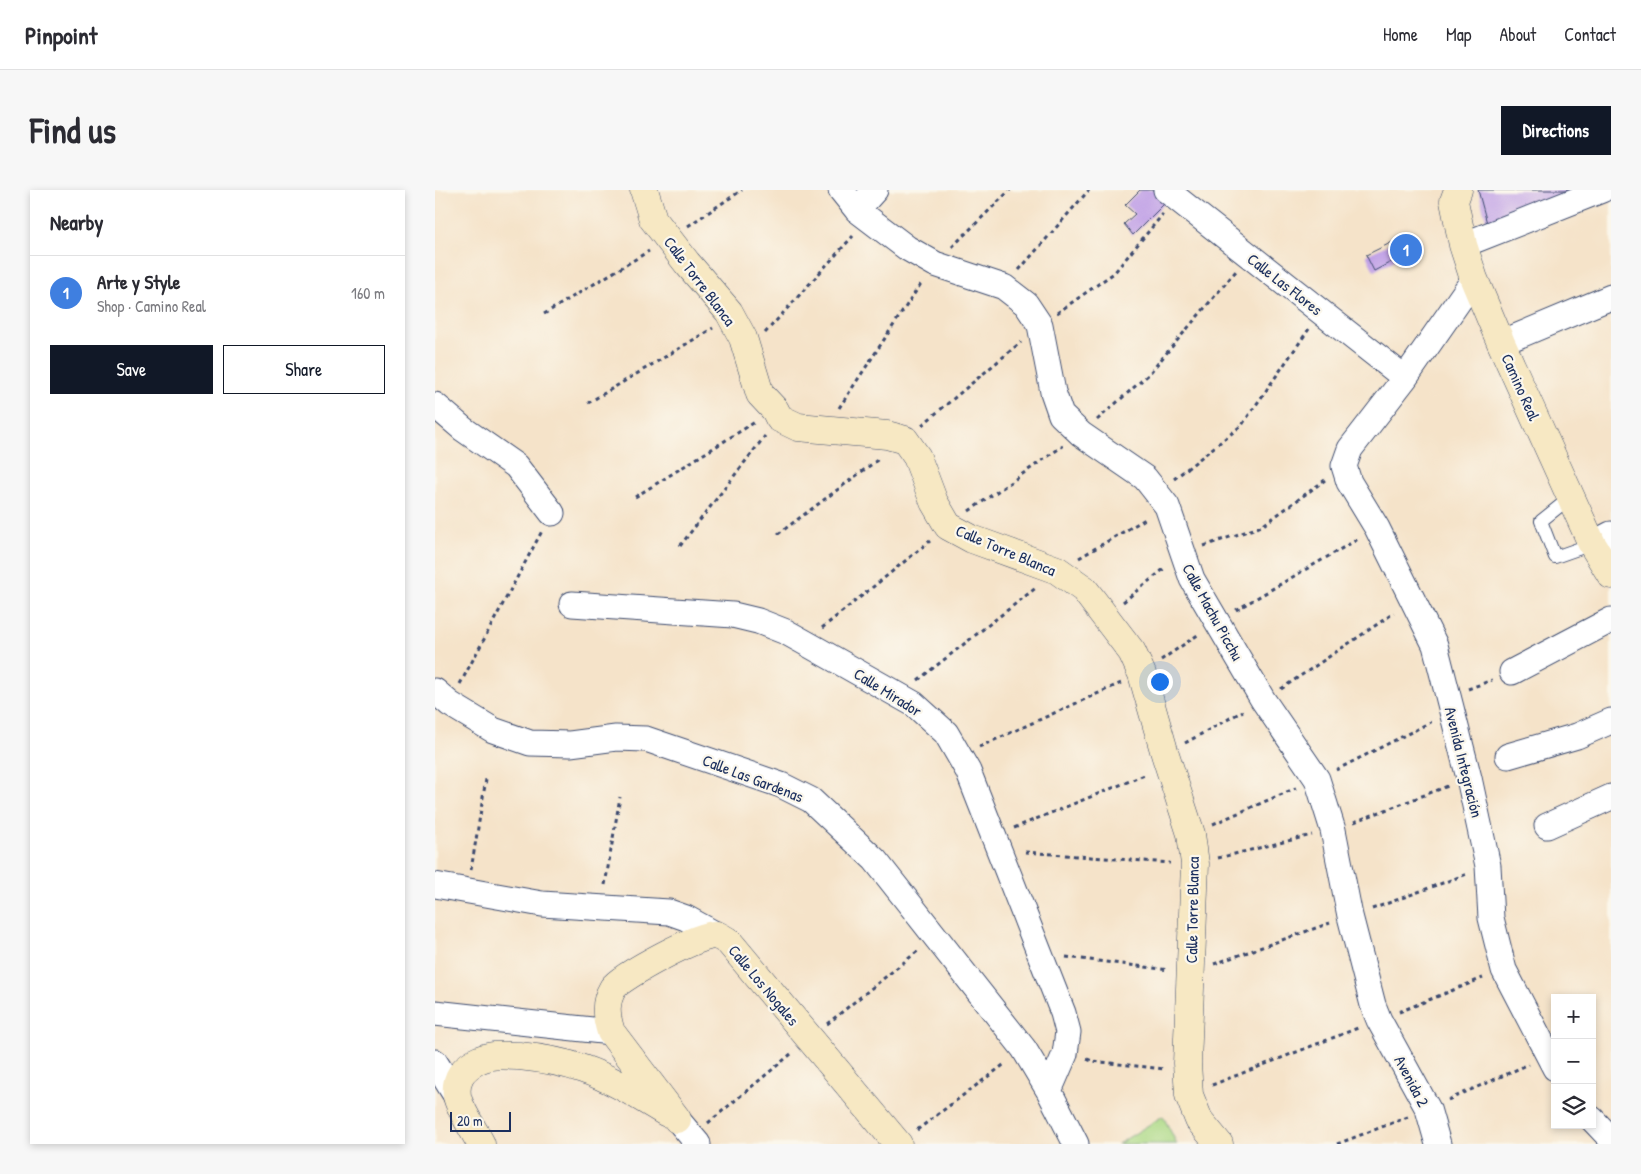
<!DOCTYPE html>
<html lang="en">
<head>
<meta charset="utf-8">
<style>
	:root { --surface:#fff; --page:#f7f7f7; --text:#2b2b33; --muted:#7c7c81; --line:#e1e1e2; --accent:#111827 }
	body { margin:0; font-family:"Patrick Hand",sans-serif; background:var(--page); color:var(--text) }
	.controls { position:absolute; right:15px; bottom:15px; display:grid; overflow:hidden; border-radius:0px; box-shadow:0 2px 8px #0003 }
	.controls button { width:45px; height:45px; display:grid; place-items:center; padding:0; border:0; border-bottom:1px solid var(--line); background:var(--surface); color:var(--text); font:25px sans-serif }
	.scale { position:absolute; left:15px; bottom:12px; width:61px; box-sizing:border-box; padding-left:5px; border:2px solid #1b2f5e; border-top:0; font-size:14px; line-height:18px; white-space:nowrap; color:#1b2f5e; -webkit-text-stroke:4px #fbf7ec; paint-order:stroke }
	.you { position:absolute; left:724px; top:491px; width:18px; height:18px; margin:-12px; border:4px solid #fff; border-radius:50%; background:#1a73e8; box-shadow:0 0 0 8px #1a73e833 }
	.badge { display:grid; place-items:center; width:32px; height:32px; border-radius:50%; background:var(--accent); color:#fff; font-size:16px; font-weight:700 }
	.pin { position:absolute; translate:-50% -50%; border:2px solid #fff; box-shadow:0 1px 5px #0006 }
	.list { margin:0; padding:0; list-style:none }
	h2 { display:flex; justify-content:space-between; align-items:center; height:65px; margin:0; padding:0 20px; font-size:21px }
	h2 small { font-size:16px; font-weight:400; color:var(--muted) }
	.list li { display:grid; grid-template-columns:32px 1fr auto; gap:15px; align-items:center; box-sizing:border-box; height:75px; padding:0 20px; border-top:1px solid var(--line) }
	.list b { display:block; font-size:19px; white-space:nowrap }
	.list p { margin:0; font-size:16px; white-space:nowrap; color:var(--muted) }
	.list em { font-size:16px; font-style:normal; color:var(--muted) }
	.actions { display:flex; gap:10px; padding:15px 20px }
	.actions a { flex:1; padding:11px 0; border:1px solid var(--accent); border-radius:0px; text-align:center; font-size:18px; color:var(--accent) }
	.actions .main { background:var(--accent); color:#fff }
	.icon { flex:none; width:28px; height:28px; fill:none; stroke:currentColor; stroke-width:2; stroke-linecap:round; stroke-linejoin:round }
	.map { position:relative; flex:none; width:1176px; height:954px; overflow:hidden; border-radius:0px }
	header { display:flex; align-items:center; gap:30px; box-sizing:border-box; height:70px; padding:0 25px; background:var(--surface); border-bottom:1px solid var(--line) }
	header strong { font-size:24px }
	nav { display:flex; gap:28px; margin-inline-start:auto; font-size:18px }
	.intro { display:flex; align-items:center; justify-content:space-between; box-sizing:border-box; height:120px; padding:0 30px }
	h1 { margin:0; font-size:35px }
	.button { padding:12px 22px; border-radius:0px; background:var(--accent); color:#fff; font-size:18px; font-weight:700 }
	main { display:flex; gap:30px; padding:0 30px }
	aside { flex:1; background:var(--surface); border-radius:0px; box-shadow:0 2px 8px #0003 }
	.map>svg:first-child { display:block }
</style>
</head>
<body>
<header>
<strong>Pinpoint</strong>
<nav><a>Home</a><a>Map</a><a>About</a><a>Contact</a></nav>
</header>
<div class="intro"><h1>Find us</h1><a class="button">Directions</a></div>
<main>
<aside>
<h2>Nearby<small></small></h2>
<ul class="list">
<li><span class="badge" style="background:#3f7fe0">1</span><div><b>Arte y Style</b><p>Shop · Camino Real</p></div><em>160 m</em></li>
</ul>
<div class="actions"><a class="main">Save</a><a>Share</a></div>
</aside>
<div class="map">
<svg width="1176" height="954" viewBox="0 0 1176 954">
	<rect width="100%" height="100%" fill="#fbf7ec"/>
	<filter id="ink" filterUnits="userSpaceOnUse"><feTurbulence type="fractalNoise" baseFrequency=".02" numOctaves="2"/><feDisplacementMap in="SourceGraphic" scale="10" xChannelSelector="R" yChannelSelector="G"/><feConvolveMatrix kernelMatrix="1 2 1 2 8 2 1 2 1" color-interpolation-filters="sRGB"/></filter>
	<filter id="wash" filterUnits="userSpaceOnUse"><feTurbulence type="fractalNoise" baseFrequency=".0096" numOctaves="4" result="noise"/><feDisplacementMap in="SourceGraphic" scale="20" xChannelSelector="R" yChannelSelector="G"/><feGaussianBlur stdDeviation="1.12" result="paint"/><feColorMatrix in="noise" values="0 0 0 0 0 0 0 0 0 0 0 0 0 0 0 0 0 1.4 0 .05"/><feComposite in="paint" operator="in"/></filter>
	<g filter="url(#wash)">
		<rect width="100%" height="100%" fill="#f5e3c9"/>
		<path fill="#acd985" stroke="#648472" d="M728,926L742,954H683Z"/>
		<g id="blocks">
			<path fill="#be9de6" d="M705,0H720L731,12L698,45L689,34L700,24L690,15Z
				M1043,0H1147L1053,37Z
				M968,47L975,62L939,81L931,65Z"/>
		</g>
	</g>
	<g filter="url(#ink)">
		<use href="#blocks" fill-opacity="0" stroke="#3c4a6e" stroke-width="1"/>
		<g fill="none" stroke-linecap="round" stroke-linejoin="round">
			<g stroke="#3c4a6e" stroke-width="14">
				<path id="lane" d="M1136,307L1106,331L1120,367L1157,354"/>
			</g>
			<g stroke="#3c4a6e" stroke-width="27">
				<path id="street" d="M406,0L422,20L472,58L500,74L569,97L591,114L605,135L618,202L626,225L646,244L710,288L732,316L757,389L828,510L882,589L898,640L915,726L938,815L944,830L993,919L1003,954
					M731,0L970,188
					M422,20L440,0
					M1028,55L1167,0
					M1039,89L970,188L915,259L909,276L914,292L942,338L1000,455L1034,588L1053,676L1056,728L1069,780L1120,878
					M1066,153L1176,107
					M0,215L28,239L81,276L117,323
					M1157,354L1176,344
					M137,414L298,425L323,431L351,442L369,452L479,514L511,543L533,581L628,823L633,842L630,864L614,901
					M1077,482L1176,430
					M0,501L15,514L58,540L95,553L135,554L181,548L211,549L346,595L376,610L440,670L589,859L614,901L641,954
					M1073,566L1142,546L1176,531
					M1112,636L1176,607
					M0,695L107,714L234,722L251,728L280,744
					M0,823L176,842
					M0,872L23,909
					M242,929L263,954
					M1157,929L1176,949"/>
			</g>
			<g stroke="#3c4a6e" stroke-width="29">
				<path id="secondary" d="M209,0L218,29L252,73L294,122L308,148L325,204L340,220L344,228L363,237L452,245L470,250L482,267L499,312L513,336L537,349L622,380L649,399L697,462L707,484L730,564L756,644L760,674L752,873L754,905L764,930L784,954
					M1023,0L1019,11L1028,55L1039,89L1066,153L1157,354L1176,385
					M242,929L176,842C171,826 169,813 178,798C186,786 268,742 281,745C285,746 290,750 294,752L463,954
					M46,954C40,942 24,918 22,906C20,890 26,880 40,872C54,864 68,865 84,866C105,868 128,872 148,879C178,889 205,907 232,923"/>
			</g>
			<path stroke="#3c4a6e" stroke-width="3" stroke-dasharray="4 4" stroke-linecap="butt" d="M253,36L307,0
				M517,57L575,0
				M584,80L654,0
				M622,123L679,83L728,24
				M109,124L214,61
				M330,143L418,46
				M153,213L278,138
				M404,218L487,92
				M662,230L713,185L801,81
				M487,235L586,152
				M739,289L807,235L874,139
				M200,307L320,232
				M534,321L628,256
				M343,344L445,268
				M245,356L330,246
				M769,356L827,336L890,290
				M644,368L712,328
				M688,412L730,378
				M801,420L923,349
				M387,438L495,351
				M726,470L764,444
				M483,490L602,397
				M25,494L107,341
				M846,499L959,423
				M1033,499L1057,490
				M750,553L808,521
				M544,557L686,493
				M901,580L996,532
				M919,632L1013,596
				M778,634L861,598
				M579,638L712,584
				M590,662L735,673
				M783,668L877,645
				M36,680L51,589
				M170,695L185,607
				M937,719L1032,684
				M631,767L734,780
				M779,774L895,733
				M964,822L1048,788
				M392,834L484,760
				M652,869L657,871L729,879
				M777,895L923,838
				M1013,910L1094,874
				M273,933L356,864
				M482,940L571,873
				M902,954L973,927"/>
			<use href="#lane" stroke="#fff" stroke-width="12"/>
			<use href="#street" stroke="#fff" stroke-width="25"/>
			<use href="#secondary" stroke="#f7e8c3" stroke-width="28"/>
		</g>
	</g>
	<g text-anchor="middle" stroke-width="4.5" stroke-linejoin="round" paint-order="stroke">
		<g font-size="16" fill="#1b2f5e" stroke="#fbf7ec">
			<text transform="translate(265 91) rotate(53)" y="6">Calle Torre Blanca</text>
			<text transform="translate(850 94) rotate(38)" y="6">Calle Las Flores</text>
			<text transform="translate(1086 197) rotate(66)" y="6">Camino Real</text>
			<text transform="translate(571 360) rotate(23)" y="6">Calle Torre Blanca</text>
			<text transform="translate(778 422) rotate(61)" y="6">Calle Machu Picchu</text>
			<text transform="translate(453 502) rotate(32)" y="6">Calle Mirador</text>
			<text transform="translate(1029 572) rotate(76)" y="6">Avenida Integración</text>
			<text transform="translate(318 588) rotate(21)" y="6">Calle Las Gardenas</text>
			<text transform="translate(757 720) rotate(-89)" y="6">Calle Torre Blanca</text>
			<text transform="translate(329 795) rotate(50)" y="6">Calle Los Nogales</text>
			<text transform="translate(977 891) rotate(62)" y="6">Avenida 2</text>
		</g>
	</g>
</svg>
<div class="controls">
<button>+</button>
<button>−</button>
<button><svg class="icon" aria-label="layers" viewBox="0 0 24 24"><path d="M12 4l9 5-9 5-9-5zM3 14l9 5 9-5"/></svg></button>
</div>
<div class="scale">20 m</div>
<div class="you"></div>
<div class="pin badge" style="left:971px;top:60px;background:#3f7fe0">1</div>
</div>
</main>
</body>
</html>
